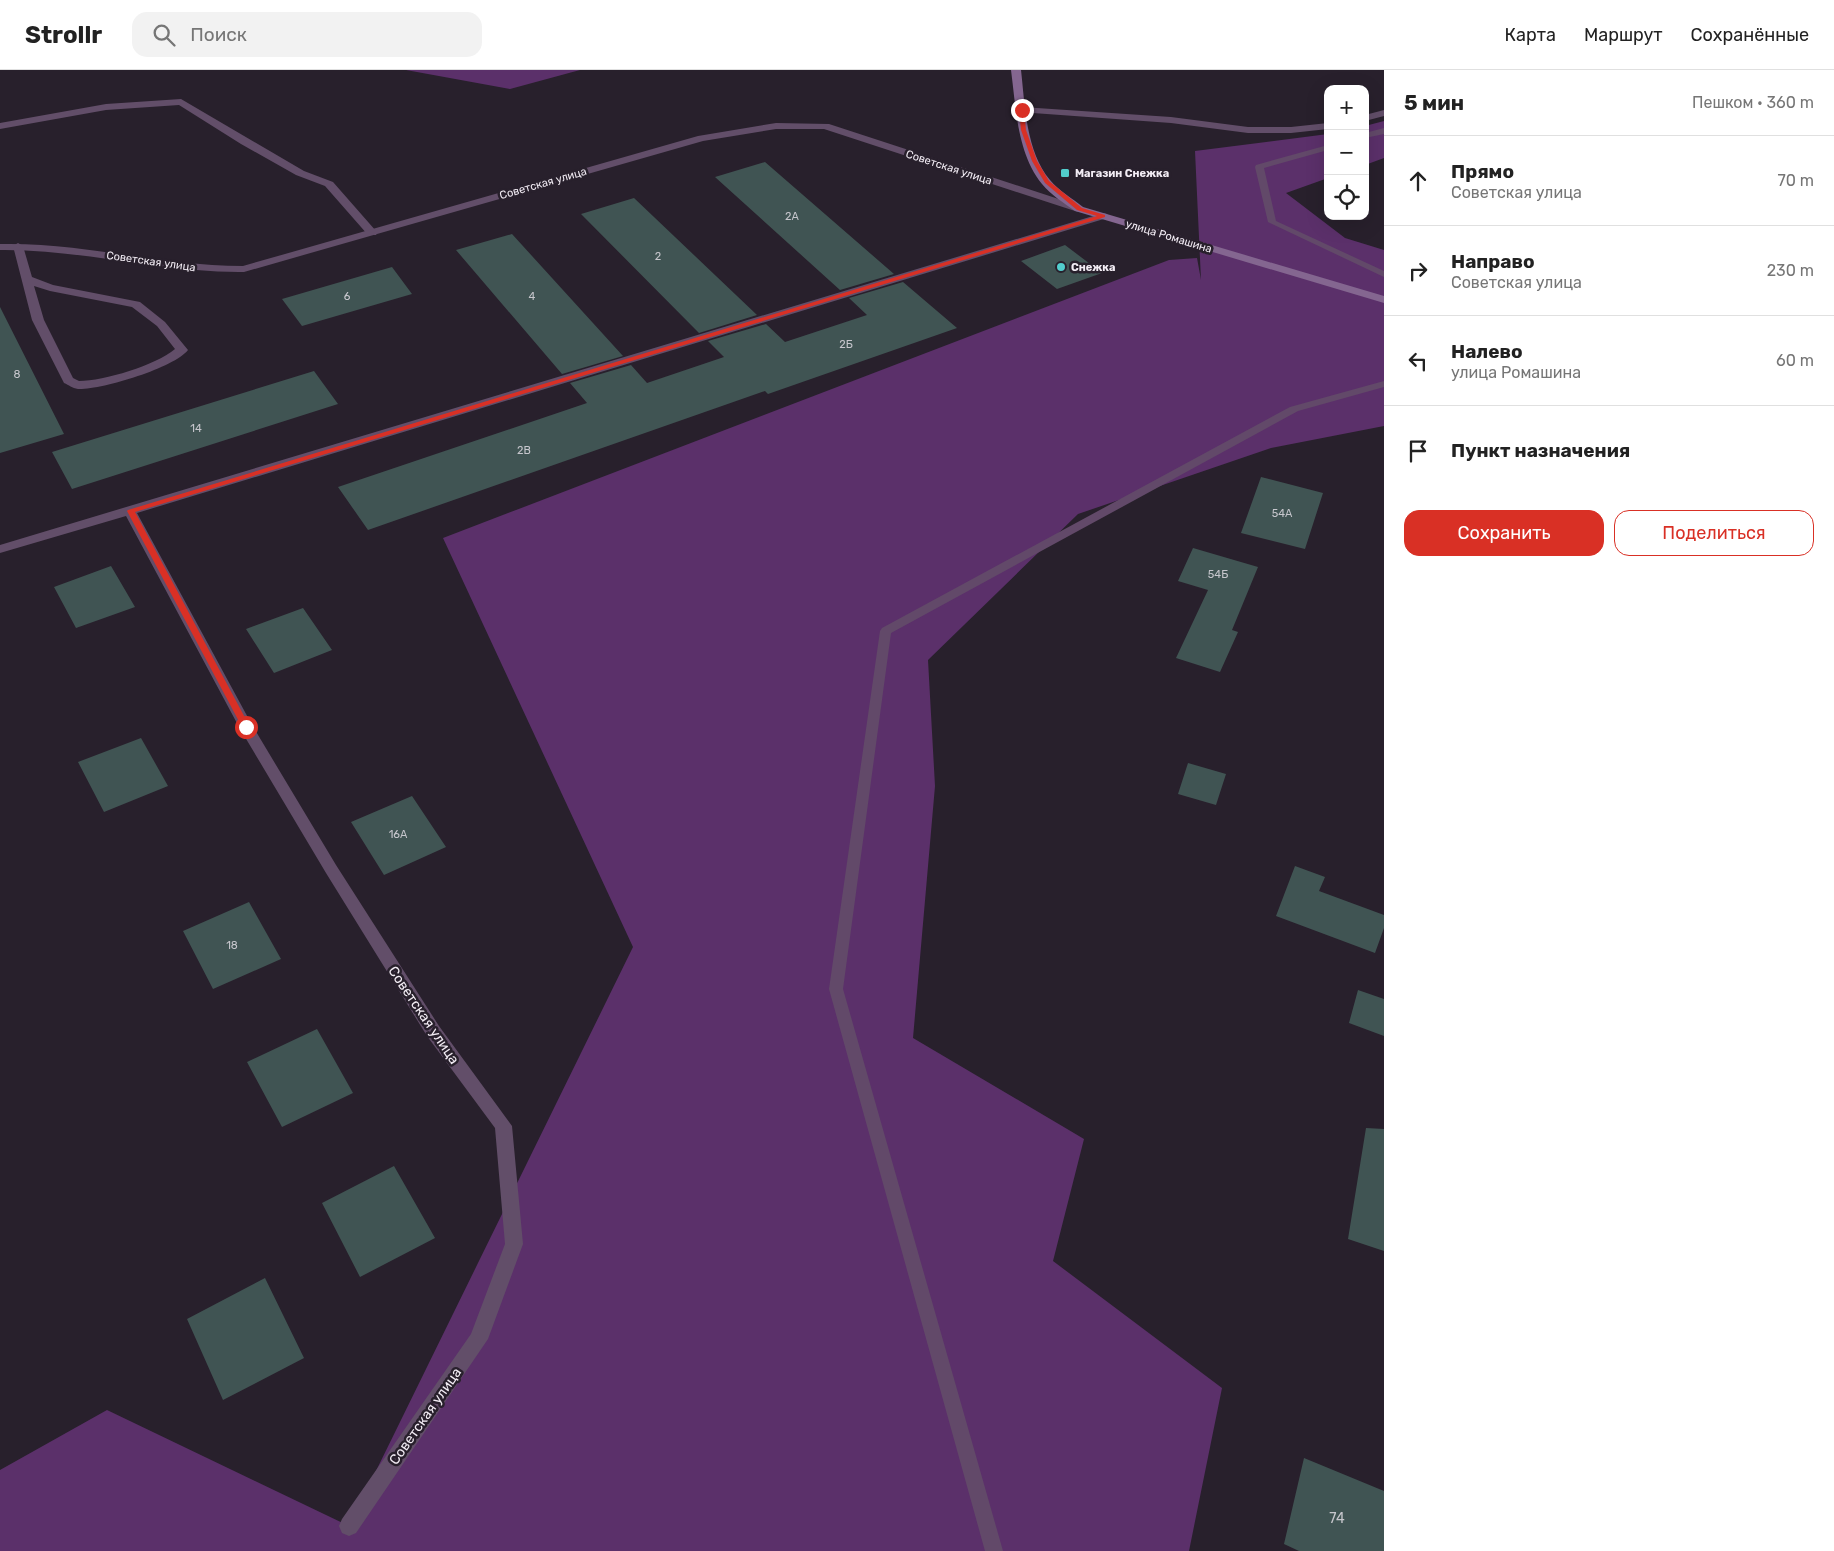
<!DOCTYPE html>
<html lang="ru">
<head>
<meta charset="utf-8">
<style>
	:root { --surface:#fff; --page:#f2f2f2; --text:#222; --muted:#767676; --line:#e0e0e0; --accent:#d93025 }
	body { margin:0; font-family:Rubik,sans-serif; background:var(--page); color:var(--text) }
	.controls { position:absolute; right:15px; top:15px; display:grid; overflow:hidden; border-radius:10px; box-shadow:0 5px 20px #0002 }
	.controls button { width:45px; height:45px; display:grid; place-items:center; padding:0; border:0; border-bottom:1px solid var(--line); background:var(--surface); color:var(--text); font:25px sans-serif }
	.stop { position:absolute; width:15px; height:15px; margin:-11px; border:4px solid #d93025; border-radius:50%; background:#fff }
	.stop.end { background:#d93025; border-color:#fff; box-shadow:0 1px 5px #0008 }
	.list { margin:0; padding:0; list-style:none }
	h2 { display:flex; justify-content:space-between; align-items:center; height:65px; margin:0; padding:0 20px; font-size:21px }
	h2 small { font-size:16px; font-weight:400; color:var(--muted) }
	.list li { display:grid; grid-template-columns:32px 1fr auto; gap:15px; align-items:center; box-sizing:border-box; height:90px; padding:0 20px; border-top:1px solid var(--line) }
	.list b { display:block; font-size:19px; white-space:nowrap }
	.list p { margin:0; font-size:16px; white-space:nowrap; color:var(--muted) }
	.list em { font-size:16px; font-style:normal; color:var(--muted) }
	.actions { display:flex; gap:10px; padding:15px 20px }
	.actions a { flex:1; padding:11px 0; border:1px solid var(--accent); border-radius:15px; text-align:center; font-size:18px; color:var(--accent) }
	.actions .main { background:var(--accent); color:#fff }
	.icon { flex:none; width:28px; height:28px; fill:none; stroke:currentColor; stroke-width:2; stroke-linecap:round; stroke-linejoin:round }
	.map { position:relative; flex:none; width:1384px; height:1481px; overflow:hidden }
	header { display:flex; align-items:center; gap:30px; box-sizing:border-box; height:70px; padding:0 25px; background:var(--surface); border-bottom:1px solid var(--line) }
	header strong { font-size:24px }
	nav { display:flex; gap:28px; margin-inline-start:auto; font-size:18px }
	.search { width:350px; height:45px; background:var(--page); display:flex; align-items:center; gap:12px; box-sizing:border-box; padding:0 18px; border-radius:15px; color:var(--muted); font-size:19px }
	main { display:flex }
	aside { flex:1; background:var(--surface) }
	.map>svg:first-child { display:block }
</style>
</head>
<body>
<header>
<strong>Strollr</strong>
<div class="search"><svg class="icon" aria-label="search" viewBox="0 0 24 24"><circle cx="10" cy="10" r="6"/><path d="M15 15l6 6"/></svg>Поиск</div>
<nav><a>Карта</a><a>Маршрут</a><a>Сохранённые</a></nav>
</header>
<main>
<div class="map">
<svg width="1384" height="1481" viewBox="0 0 1384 1481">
	<rect width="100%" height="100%" fill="#28202c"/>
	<path fill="#5b306a" d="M406,0H580L510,19Z
		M1384,51V88L1365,95V56Z
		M1328,64V108L1286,123L1345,168L1384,180V356L1271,378L1078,444L928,590L935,716L913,968L1084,1069L1053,1191L1222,1318L1189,1481H0V1400L107,1340L349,1456L633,877L443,468L1169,190L1197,188L1201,210L1195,81Z"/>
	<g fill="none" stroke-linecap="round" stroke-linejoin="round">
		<path fill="#624969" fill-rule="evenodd" d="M1384,58V64L1365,68V63Z
			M1328,75V80L1264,98L1276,151L1384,201V207L1268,152L1255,97L1256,95Z
			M1384,311V317L1298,341L891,563L843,919L1003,1481H985L829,919L880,561L882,558L1290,337Z"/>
	</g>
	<path fill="#405453" d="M765,92L894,204L840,220L715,107Z
		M634,128L757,245L699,263L581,144Z
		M512,164L623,286L562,304L456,180Z
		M1065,175L1102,203L1057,219L1021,191Z
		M392,197L412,224L302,256L282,229Z
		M903,212L957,258L768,324L765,321L368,460L338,417L587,333L570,313L631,295L647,313L724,287L708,271L766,254L785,272L867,245L849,228Z
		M0,237L64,364L0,383Z
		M314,301L338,334L72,419L52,382Z
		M1261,407L1323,423L1305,479L1241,463Z
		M1193,478L1258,497L1232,560L1238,562L1220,602L1176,588L1208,520L1178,511Z
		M111,496L135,537L76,558L54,517Z
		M303,538L332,580L274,603L246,559Z
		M141,668L168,716L104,742L78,692Z
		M1188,693L1226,704L1216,735L1178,724Z
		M412,726L446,777L384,805L351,752Z
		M1295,796L1325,807L1319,821L1384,845V858L1375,883L1276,846Z
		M249,832L281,889L213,919L183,861Z
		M1358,920L1384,929V966L1349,953Z
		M317,959L353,1023L282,1057L247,992Z
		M1366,1058L1384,1059V1181L1348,1169Z
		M394,1096L435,1168L360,1207L322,1133Z
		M265,1208L304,1288L223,1330L187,1249Z
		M1304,1388L1384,1421V1481H1299L1284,1474Z"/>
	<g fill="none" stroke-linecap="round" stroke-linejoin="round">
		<path fill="#624e69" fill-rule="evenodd" d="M181,29L304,101L333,112L376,161L377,163L376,165H368L325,116L296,105L241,74L179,35L106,40L0,59V53L106,34Z
			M1022,37L1171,47L1248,57H1291L1328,53V59L1291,63H1248L1171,53L1019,42V38Z
			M1384,40V46L1365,51V45Z
			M18,173L23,176L32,207L53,215L140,232L165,252L188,280C174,298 101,320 78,319C72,318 69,315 64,313L32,250L13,176ZM34,216L50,221L132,237L157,256L175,279C156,295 104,311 79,311L73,308L44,250Z"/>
		<path fill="#624e69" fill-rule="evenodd" d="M776,53L829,54L1083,137L1084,139L1079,142L1075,141L824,59H776L703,71L244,202C162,203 82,179 0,180V174C82,172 162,196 243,196L698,66Z
			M1103,143L1107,144L1108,146L1107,148L137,443L252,655L336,795L439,956L512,1056L523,1174L488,1269L356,1463L349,1466L342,1463L339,1456L342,1449L471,1264L505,1174L495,1058L427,966L326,803L239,657L126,446L0,483V475Z"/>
		<path fill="#846690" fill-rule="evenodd" d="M1011,0H1021C1025,36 1026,81 1050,110C1059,121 1072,128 1083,137L1384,226V233L1075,141C1064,133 1051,125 1042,114C1017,83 1016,38 1011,0Z"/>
	</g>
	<path fill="#d93025" d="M1022,38L1024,40L1026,60L1037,91L1049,111L1082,138L1105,145V147L135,442L250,657L246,660L243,659L127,441L128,440L1097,146L1077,140L1045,113L1032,91L1021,60L1019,40Z"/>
	<g fill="#52cdcc" stroke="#28202c" stroke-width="2">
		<rect x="1060" y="98" width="10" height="10" rx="2.5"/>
		<circle cx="1061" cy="197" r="5"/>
	</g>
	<g text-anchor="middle" stroke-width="5" stroke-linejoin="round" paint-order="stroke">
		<g font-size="11" fill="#f2ecf4" stroke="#28202c">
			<text transform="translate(949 97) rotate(18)" y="4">Советская улица</text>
			<text transform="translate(543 113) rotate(-16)" y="4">Советская улица</text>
			<text transform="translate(1169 166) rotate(17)" y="4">улица Ромашина</text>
			<text transform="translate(151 191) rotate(8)" y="4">Советская улица</text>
		</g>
		<g font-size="11" font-weight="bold" fill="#f2ecf4" stroke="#28202c" text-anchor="start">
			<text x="1075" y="107">Магазин Снежка</text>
			<text x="1071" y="201">Снежка</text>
		</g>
		<g font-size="11" fill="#c6c6cc">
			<text x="792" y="150">2А</text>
			<text x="658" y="190">2</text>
			<text x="347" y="230">6</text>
			<text x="532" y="230">4</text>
			<text x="846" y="278">2Б</text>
			<text x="17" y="308">8</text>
			<text x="196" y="362">14</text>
			<text x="524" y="384">2В</text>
			<text x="1282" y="447">54А</text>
			<text x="1218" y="508">54Б</text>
			<text x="398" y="768">16А</text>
			<text x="232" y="879">18</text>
		</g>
		<g font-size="14" fill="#f2ecf4" stroke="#28202c">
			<text transform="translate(424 945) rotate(56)" y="5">Советская улица</text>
			<text transform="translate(425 1346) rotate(-55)" y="5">Советская улица</text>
		</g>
		<g font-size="14" fill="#c6c6cc">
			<text x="1337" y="1453">74</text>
		</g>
	</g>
</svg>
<div class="controls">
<button>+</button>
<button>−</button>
<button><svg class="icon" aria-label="locate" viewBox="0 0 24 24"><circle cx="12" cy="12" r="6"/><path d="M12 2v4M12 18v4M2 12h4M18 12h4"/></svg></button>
</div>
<div class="stop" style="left:246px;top:657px"></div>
<div class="stop end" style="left:1022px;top:40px"></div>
</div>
<aside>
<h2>5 мин<small>Пешком · 360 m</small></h2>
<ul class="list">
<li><svg class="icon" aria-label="ahead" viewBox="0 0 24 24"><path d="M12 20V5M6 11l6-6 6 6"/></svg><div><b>Прямо</b><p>Советская улица</p></div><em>70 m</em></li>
<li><svg class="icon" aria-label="right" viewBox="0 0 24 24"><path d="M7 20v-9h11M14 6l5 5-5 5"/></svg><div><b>Направо</b><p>Советская улица</p></div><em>230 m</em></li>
<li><svg class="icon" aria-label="left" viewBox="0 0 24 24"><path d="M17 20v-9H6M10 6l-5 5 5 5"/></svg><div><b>Налево</b><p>улица Ромашина</p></div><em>60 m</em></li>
<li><svg class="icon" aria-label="arrive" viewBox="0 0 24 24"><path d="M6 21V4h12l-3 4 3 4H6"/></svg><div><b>Пункт назначения</b></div></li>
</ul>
<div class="actions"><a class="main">Сохранить</a><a>Поделиться</a></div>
</aside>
</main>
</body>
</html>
